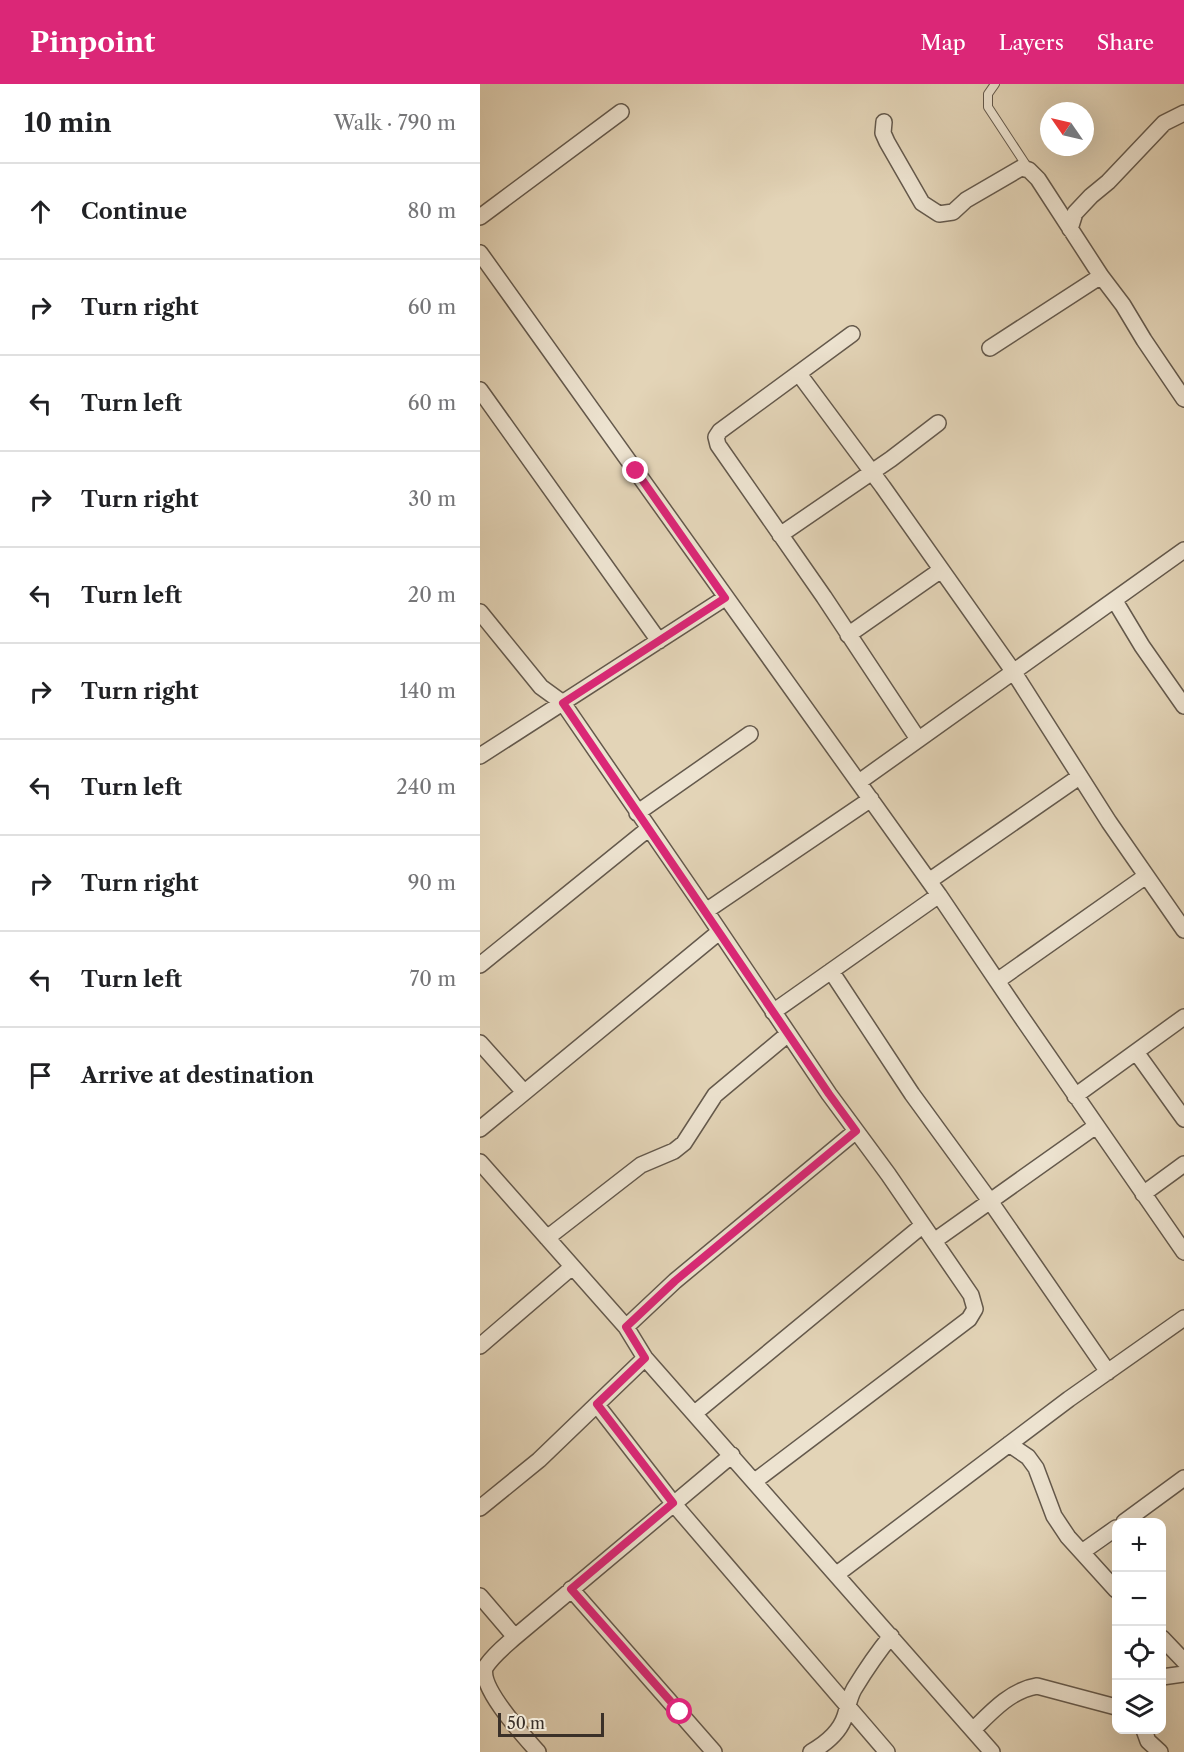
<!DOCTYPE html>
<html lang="en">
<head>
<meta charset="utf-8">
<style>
	:root { --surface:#fff; --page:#f6f6f6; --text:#202124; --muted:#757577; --line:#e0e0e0; --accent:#db2777 }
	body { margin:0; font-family:"Libre Caslon Text",serif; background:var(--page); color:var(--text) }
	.controls { position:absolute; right:18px; bottom:18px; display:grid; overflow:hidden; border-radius:12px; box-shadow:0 6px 24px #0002 }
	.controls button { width:54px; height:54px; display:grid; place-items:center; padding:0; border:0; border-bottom:2px solid var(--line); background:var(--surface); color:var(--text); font:30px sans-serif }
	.compass { position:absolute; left:560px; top:18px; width:54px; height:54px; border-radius:50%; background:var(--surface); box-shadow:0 6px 24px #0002; rotate:304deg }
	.scale { position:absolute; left:18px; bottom:15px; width:106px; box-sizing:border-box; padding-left:6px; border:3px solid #3a3028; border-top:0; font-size:16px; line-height:21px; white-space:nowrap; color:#3a3028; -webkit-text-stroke:4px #ede3d0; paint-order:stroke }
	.stop { position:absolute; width:18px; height:18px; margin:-14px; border:4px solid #db2777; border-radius:50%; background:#fff }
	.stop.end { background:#db2777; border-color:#fff; box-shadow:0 2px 6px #0008 }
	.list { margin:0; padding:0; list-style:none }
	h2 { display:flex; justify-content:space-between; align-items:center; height:78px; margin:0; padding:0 24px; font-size:26px }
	h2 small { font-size:20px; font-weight:400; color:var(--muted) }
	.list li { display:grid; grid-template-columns:39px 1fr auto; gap:18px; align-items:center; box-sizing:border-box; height:96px; padding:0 24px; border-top:2px solid var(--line) }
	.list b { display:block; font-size:22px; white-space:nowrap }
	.list em { font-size:20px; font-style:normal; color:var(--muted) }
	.icon { flex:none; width:33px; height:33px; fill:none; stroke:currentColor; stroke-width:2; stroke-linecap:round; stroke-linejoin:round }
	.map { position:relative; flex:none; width:704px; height:1668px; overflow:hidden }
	header { display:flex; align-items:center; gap:36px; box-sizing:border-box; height:84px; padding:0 30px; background:var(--accent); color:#fff }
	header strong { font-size:28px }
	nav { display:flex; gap:33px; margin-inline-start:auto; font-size:21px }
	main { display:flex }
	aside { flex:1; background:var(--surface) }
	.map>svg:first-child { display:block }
</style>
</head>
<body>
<header>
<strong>Pinpoint</strong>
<nav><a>Map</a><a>Layers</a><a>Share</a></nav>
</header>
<main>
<aside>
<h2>10 min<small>Walk · 790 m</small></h2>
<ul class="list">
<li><svg class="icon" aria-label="ahead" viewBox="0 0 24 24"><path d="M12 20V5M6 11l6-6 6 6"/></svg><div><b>Continue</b></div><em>80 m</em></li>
<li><svg class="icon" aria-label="right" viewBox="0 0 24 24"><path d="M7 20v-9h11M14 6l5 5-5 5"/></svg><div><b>Turn right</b></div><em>60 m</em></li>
<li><svg class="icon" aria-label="left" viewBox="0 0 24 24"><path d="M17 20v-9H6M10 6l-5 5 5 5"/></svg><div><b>Turn left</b></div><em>60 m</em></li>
<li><svg class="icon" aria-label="right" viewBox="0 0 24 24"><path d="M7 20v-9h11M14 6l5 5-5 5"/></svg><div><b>Turn right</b></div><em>30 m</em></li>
<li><svg class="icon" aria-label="left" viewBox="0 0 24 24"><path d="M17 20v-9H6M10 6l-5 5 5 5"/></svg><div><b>Turn left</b></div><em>20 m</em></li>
<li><svg class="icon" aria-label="right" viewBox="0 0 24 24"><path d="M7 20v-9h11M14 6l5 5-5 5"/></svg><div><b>Turn right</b></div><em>140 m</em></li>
<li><svg class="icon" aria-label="left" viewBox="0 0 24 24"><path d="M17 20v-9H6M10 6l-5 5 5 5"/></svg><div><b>Turn left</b></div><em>240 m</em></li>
<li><svg class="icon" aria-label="right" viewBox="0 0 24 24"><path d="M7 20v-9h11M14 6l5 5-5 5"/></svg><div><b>Turn right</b></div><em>90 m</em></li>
<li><svg class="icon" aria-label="left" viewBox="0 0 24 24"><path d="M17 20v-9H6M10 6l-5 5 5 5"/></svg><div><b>Turn left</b></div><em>70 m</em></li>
<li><svg class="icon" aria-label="arrive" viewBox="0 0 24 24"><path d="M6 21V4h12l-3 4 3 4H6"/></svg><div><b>Arrive at destination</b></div></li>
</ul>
</aside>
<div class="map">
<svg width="704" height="1668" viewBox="0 0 704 1668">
	<rect width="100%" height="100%" fill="#e3d4b7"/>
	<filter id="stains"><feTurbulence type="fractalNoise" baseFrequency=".00333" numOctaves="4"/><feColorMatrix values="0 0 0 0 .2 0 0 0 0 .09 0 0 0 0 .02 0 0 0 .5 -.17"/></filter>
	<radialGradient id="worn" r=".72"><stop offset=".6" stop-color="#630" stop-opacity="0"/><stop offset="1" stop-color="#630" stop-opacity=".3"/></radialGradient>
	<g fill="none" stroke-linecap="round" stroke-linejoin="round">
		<g stroke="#64594c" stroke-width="10">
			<path id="lane" d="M515,0L508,10V23L548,84"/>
		</g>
		<g stroke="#64594c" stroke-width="18">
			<path id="street" d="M404,38L403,49L407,58L442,119L459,130L473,128L486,116L541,84L549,86L558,95L621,192L643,221L664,256L704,315
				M0,133L141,28
				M590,145L595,129L611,112L628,98L684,39L704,29
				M0,169L459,811L540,931L704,1168
				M372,250L240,347L236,353L238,361L344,513L438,655
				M510,264L621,192
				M319,290L403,403L533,587L629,738L704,846
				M0,306L179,557
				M300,451L411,375L458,339
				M635,517L662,562L704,622
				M0,528L61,603L83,619L226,827L349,1010L408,1090L491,1211L495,1225L489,1235L275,1397
				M368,551L461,486
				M0,672L245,514
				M379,698L704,466
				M157,729L270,650
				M449,797L599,693
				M226,827L391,715
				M0,881L168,745
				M351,887L432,1010L510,1117L628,1288
				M517,897L666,792
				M293,928L459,811
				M0,959L44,1008
				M656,968L704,1035
				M595,1012L704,933
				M0,1045L239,848
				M0,1078L146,1243L165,1274L512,1668
				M663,1110L704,1080
				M67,1154L161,1081L194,1067L204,1059L235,1011L308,950
				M454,1157L616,1042
				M146,1243L195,1197L376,1047
				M0,1262L92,1183
				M117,1321L193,1419L407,1668
				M215,1329L443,1141
				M529,1360L548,1373L556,1384L574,1432L588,1453L636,1506
				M0,1424L59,1376L165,1274
				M644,1438L704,1394
				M602,1468L636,1444
				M357,1490L589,1315L704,1234
				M91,1505L234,1668
				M0,1512L35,1553C25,1562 12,1572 5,1584C0,1605 44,1652 58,1668
				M35,1553L252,1371
				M682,1554L704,1577
				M682,1593L704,1590
				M493,1646C511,1628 531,1606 557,1602L636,1623
				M664,1646L668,1657L680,1668
				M331,1668C345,1660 360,1648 365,1632C368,1623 369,1614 374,1605C385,1587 397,1569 411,1552"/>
		</g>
		<use href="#lane" stroke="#ede3d0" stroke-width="8"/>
		<use href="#street" stroke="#ede3d0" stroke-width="15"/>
	</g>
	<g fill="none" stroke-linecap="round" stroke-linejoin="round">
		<path stroke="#db2777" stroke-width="8" d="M156,387L245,514L83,619L349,1010L376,1047L195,1197L146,1243L165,1274L117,1320L193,1419L91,1505L200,1628"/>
	</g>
	<rect width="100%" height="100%" filter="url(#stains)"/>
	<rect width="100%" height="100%" fill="url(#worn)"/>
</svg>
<div class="controls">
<button>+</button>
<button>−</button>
<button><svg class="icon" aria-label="locate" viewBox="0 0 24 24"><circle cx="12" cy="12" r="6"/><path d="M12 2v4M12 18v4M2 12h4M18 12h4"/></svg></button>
<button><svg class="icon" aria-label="layers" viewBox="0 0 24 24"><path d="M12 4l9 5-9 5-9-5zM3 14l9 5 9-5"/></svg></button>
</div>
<svg class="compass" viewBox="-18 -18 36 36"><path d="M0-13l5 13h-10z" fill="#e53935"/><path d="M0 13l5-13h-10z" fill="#757577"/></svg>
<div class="scale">50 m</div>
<div class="stop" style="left:200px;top:1628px"></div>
<div class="stop end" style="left:156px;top:387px"></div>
</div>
</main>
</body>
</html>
